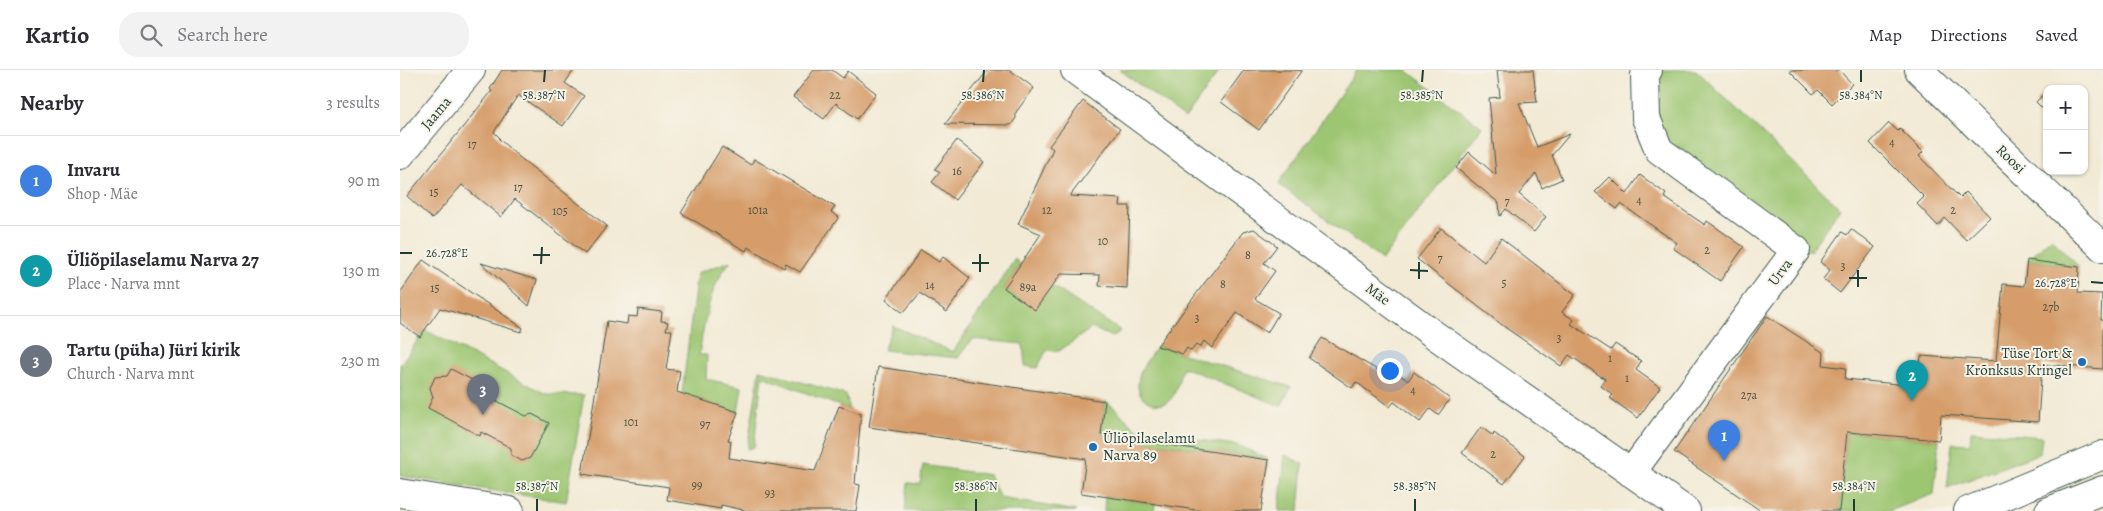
<!DOCTYPE html>
<html lang="en">
<head>
<meta charset="utf-8">
<style>
	:root { --surface:#fff; --page:#f2f2f3; --text:#2b2b33; --muted:#7c7c81; --line:#e1e1e2; --accent:#1f6fb2 }
	body { margin:0; font-family:Alegreya,serif; background:var(--page); color:var(--text) }
	.controls { position:absolute; right:15px; top:15px; display:grid; overflow:hidden; border-radius:10px; box-shadow:0 1px 4px #0004 }
	.controls button { width:45px; height:45px; display:grid; place-items:center; padding:0; border:0; border-bottom:1px solid var(--line); background:var(--surface); color:var(--text); font:25px sans-serif }
	.you { position:absolute; left:989px; top:300px; width:18px; height:18px; margin:-12px; border:4px solid #fff; border-radius:50%; background:#1a73e8; box-shadow:0 0 0 8px #1a73e833 }
	.badge { display:grid; place-items:center; width:32px; height:32px; border-radius:50%; background:var(--accent); color:#fff; font-size:16px; font-weight:700 }
	.pin { position:absolute; translate:-50% -41px; filter:drop-shadow(0 1px 2px #0008) }
	.pin::after { content:''; position:absolute; top:26px; width:18px; height:15px; background:inherit; clip-path:polygon(0 0,100% 0,50% 100%) }
	.list { margin:0; padding:0; list-style:none }
	h2 { display:flex; justify-content:space-between; align-items:center; height:65px; margin:0; padding:0 20px; font-size:21px }
	h2 small { font-size:16px; font-weight:400; color:var(--muted) }
	.list li { display:grid; grid-template-columns:32px 1fr auto; gap:15px; align-items:center; box-sizing:border-box; height:90px; padding:0 20px; border-top:1px solid var(--line) }
	.list b { display:block; font-size:19px; white-space:nowrap }
	.list p { margin:0; font-size:16px; white-space:nowrap; color:var(--muted) }
	.list em { font-size:16px; font-style:normal; color:var(--muted) }
	.icon { flex:none; width:28px; height:28px; fill:none; stroke:currentColor; stroke-width:2; stroke-linecap:round; stroke-linejoin:round }
	.map { position:relative; flex:none; width:1703px; height:441px; overflow:hidden }
	header { display:flex; align-items:center; gap:30px; box-sizing:border-box; height:70px; padding:0 25px; background:var(--surface); border-bottom:1px solid var(--line) }
	header strong { font-size:24px }
	nav { display:flex; gap:28px; margin-inline-start:auto; font-size:18px }
	.search { width:350px; height:45px; background:var(--page); display:flex; align-items:center; gap:12px; box-sizing:border-box; padding:0 18px; border-radius:20px; color:var(--muted); font-size:19px }
	main { display:flex }
	aside { flex:1; background:var(--surface) }
	.map>svg:first-child { display:block }
</style>
</head>
<body>
<header>
<strong>Kartio</strong>
<div class="search"><svg class="icon" aria-label="search" viewBox="0 0 24 24"><circle cx="10" cy="10" r="6"/><path d="M15 15l6 6"/></svg>Search here</div>
<nav><a>Map</a><a>Directions</a><a>Saved</a></nav>
</header>
<main>
<aside>
<h2>Nearby<small>3 results</small></h2>
<ul class="list">
<li><span class="badge" style="background:#3f7fe0">1</span><div><b>Invaru</b><p>Shop · Mäe</p></div><em>90 m</em></li>
<li><span class="badge" style="background:#0f9aa8">2</span><div><b>Üliõpilaselamu Narva 27</b><p>Place · Narva mnt</p></div><em>130 m</em></li>
<li><span class="badge" style="background:#6b7280">3</span><div><b>Tartu (püha) Jüri kirik</b><p>Church · Narva mnt</p></div><em>230 m</em></li>
</ul>
</aside>
<div class="map">
<svg width="1703" height="441" viewBox="0 0 1703 441">
	<rect width="100%" height="100%" fill="#f7f3e8"/>
	<filter id="ink" filterUnits="userSpaceOnUse"><feTurbulence type="fractalNoise" baseFrequency=".02" numOctaves="2"/><feDisplacementMap in="SourceGraphic" scale="10" xChannelSelector="R" yChannelSelector="G"/><feConvolveMatrix kernelMatrix="1 2 1 2 8 2 1 2 1" color-interpolation-filters="sRGB"/></filter>
	<filter id="wash" filterUnits="userSpaceOnUse"><feTurbulence type="fractalNoise" baseFrequency=".0096" numOctaves="4" result="noise"/><feDisplacementMap in="SourceGraphic" scale="20" xChannelSelector="R" yChannelSelector="G"/><feGaussianBlur stdDeviation="1.12" result="paint"/><feColorMatrix in="noise" values="0 0 0 0 0 0 0 0 0 0 0 0 0 0 0 0 0 1.4 0 .05"/><feComposite in="paint" operator="in"/></filter>
	<g filter="url(#wash)">
		<rect width="100%" height="100%" fill="#f2ead5"/>
		<path fill="#9dc672" stroke="#5e8253" d="M720,0H820L785,49Z
			M957,0H1006L1082,57L982,190L878,114Z
			M1246,0H1296L1440,138L1410,181L1258,84Z
			M1651,168L1679,197L1627,190Z
			M615,189L620,194L604,218L635,239L652,216L721,261L712,267L692,258L659,281L647,280L637,298L625,296L623,274L572,269L558,288L483,280L493,256L553,282Z
			M331,191C309,215 304,254 299,285H307L306,309L342,317L338,342L282,324L297,203Z
			M25,260L146,324L184,325L166,432L0,406V295Z
			M757,276L891,317L881,336L783,297C779,306 778,318 773,326C763,343 737,332 738,314C738,301 750,286 757,276Z
			M360,300L446,325L450,340L362,306L354,377L347,379Z
			M705,331C722,341 725,354 745,363L837,375L868,389L701,365Z
			M1571,361L1642,367L1640,383L1547,418L1552,373L1570,374Z
			M1447,362L1539,370L1534,424L1489,441H1439Z
			M885,385L903,394L899,441H879Z
			M523,395L589,405L600,428L676,441H505L508,413L520,414Z
			M705,426L755,434L754,441H704Z"/>
		<g id="blocks">
			<path fill="#d69d6a" d="M102,0H174L165,13L184,26L163,56L118,25L94,62L100,68L99,69L119,87L207,156L185,184L115,129L101,147L62,115L32,149L7,126L92,21L90,19Z
				M414,0H432L443,8L448,1L476,23L457,49L436,33L424,49L393,27Z
				M588,0H610L634,18L616,42V48L611,55L545,54Z
				M844,0H902L859,60L821,32Z
				M1097,0H1133L1137,32L1119,33L1137,77L1170,64L1152,85L1162,109L1142,118L1136,103L1119,124L1146,147L1134,162L1106,139L1100,146L1099,133L1056,98L1069,82L1096,105L1089,28L1100,27Z
				M1389,0H1439L1452,14L1432,34L1418,20L1413,24Z
				M1647,20V43L1636,32Z
				M683,31L720,59L670,126L721,129L720,136H730L727,218L699,216L700,205L661,204L635,240L604,218L641,164L618,154L653,79L649,76Z
				M1489,53L1498,61L1500,59L1523,82L1519,86L1560,128L1566,122L1590,147L1566,170L1545,148L1538,156L1517,134L1524,127L1470,73Z
				M557,70L584,92L555,130L532,112L540,102L535,99Z
				M322,77L351,95L354,89L435,137L431,142L439,147L400,202L386,194L384,198L348,177L346,181L281,143Z
				M1240,105L1266,124L1264,127L1305,155L1307,151L1344,177L1320,211L1273,178L1277,173L1221,134L1217,139L1195,122L1210,107L1227,124Z
				M1041,158L1084,192L1101,168L1175,225L1162,242L1174,250L1171,254L1211,280L1215,274L1241,291L1236,300L1260,317L1238,348L1210,328L1213,325L1201,316L1205,309L1169,285L1161,296L1106,258L1017,189Z
				M854,159L877,176L864,193L875,201L855,229L879,243L867,263L837,243L812,278L804,271L800,277L796,275L791,281L787,278L783,284L757,276L843,162Z
				M1451,159L1475,177L1440,223L1423,209L1430,200L1420,192L1442,162L1447,165Z
				M521,180L539,192L543,187L570,208L547,242L520,223L503,243L486,229Z
				M23,190L123,258L121,262L40,238L20,267L0,253V223Z
				M1627,190L1679,197L1678,223L1702,224L1701,250H1703V299L1642,294L1638,352L1541,345L1539,370L1447,362L1439,441H1361L1274,382L1367,246L1424,283L1423,295L1446,298L1445,309L1518,316L1521,286L1596,291L1603,214L1624,216Z
				M81,193L137,210L129,236Z
				M238,239L262,242L261,251L268,252L266,260H272L266,299L280,301L277,322L338,342L328,370L331,371L329,388L415,401L439,336L461,344L455,414L460,415L456,441H348L321,435V439L267,430L269,417L182,404L207,251L227,254L228,246L237,247Z
				M922,268L995,310L999,304L1008,311L1014,302L1050,329L1038,345L1030,339L1020,352L994,332L990,337L956,312L952,318L909,288Z
				M478,297L705,331L701,365L869,390L861,441H803L681,423L686,389L469,357Z
				M51,299L99,324L95,330L126,346L132,344L149,353L130,388L122,391L111,385V378L81,362L80,366L28,338L33,327L30,318L35,307L47,306Z
				M1081,357L1093,366L1094,363L1125,386L1104,414L1062,383Z"/>
		</g>
	</g>
	<g filter="url(#ink)">
		<use href="#blocks" fill-opacity="0" stroke="#3f574c" stroke-width="1"/>
		<g fill="none" stroke-linecap="round" stroke-linejoin="round">
			<g stroke="#3f574c" stroke-width="30">
				<path id="street" d="M675,0L1036,266L1286,441
					M1519,0L1703,178
					M0,85L71,0
					M1231,403L1396,180L1259,80L1246,48L1245,5L1248,0"/>
			</g>
			<g stroke="#3f574c" stroke-width="30">
				<path id="highway" d="M0,423L110,441
					M1568,441L1703,385
					M1649,441L1703,420"/>
			</g>
			<use href="#street" stroke="#fff" stroke-width="28"/>
			<use href="#highway" stroke="#fff" stroke-width="28"/>
		</g>
	</g>
	<path fill="none" stroke="#1f3d34" stroke-width="2" d="M144,12L145,0M583,12L584,0M1022,12L1023,0M1461,12V0M0,183H12M133,185H150M572,193H589M141,194L142,177M1010,200L1028,201M580,202V184M1449,208H1467M1019,209V192M1691,212L1703,213M1458,217V200M137,441V429M576,441V429M1015,441V429M1454,441V429"/>
	<g fill="#1f6fb2" stroke="#f7f3e8" stroke-width="2">
		<circle cx="1682" cy="292" r="5"/>
		<circle cx="693" cy="377" r="5"/>
	</g>
	<g text-anchor="middle" stroke-width="4" stroke-linejoin="round" paint-order="stroke">
		<g font-size="12" fill="#4d5542">
			<text x="435" y="29">22</text>
			<text x="1492" y="76">4</text>
			<text x="72" y="78">17</text>
			<text x="557" y="105">16</text>
			<text x="118" y="121">17</text>
			<text x="34" y="126">15</text>
			<text x="1239" y="134">4</text>
			<text x="1107" y="135">7</text>
			<text x="358" y="144">101a</text>
			<text x="647" y="144">12</text>
			<text x="1553" y="144">2</text>
			<text x="160" y="145">105</text>
			<text x="703" y="175">10</text>
			<text x="1307" y="184">2</text>
			<text x="848" y="189">8</text>
			<text x="1040" y="192">7</text>
			<text x="1443" y="200">3</text>
			<text x="1104" y="217">5</text>
			<text x="823" y="218">8</text>
			<text x="530" y="219">14</text>
			<text x="628" y="221">89a</text>
			<text x="35" y="222">15</text>
			<text x="1651" y="241">27b</text>
			<text x="797" y="252">3</text>
			<text x="1159" y="272">3</text>
			<text x="1210" y="292">1</text>
			<text x="1227" y="312">1</text>
			<text x="1013" y="324">4</text>
			<text x="1349" y="329">27a</text>
			<text x="231" y="356">101</text>
			<text x="305" y="358">97</text>
			<text x="1093" y="388">2</text>
			<text x="297" y="419">99</text>
			<text x="370" y="427">93</text>
		</g>
		<g font-size="15" fill="#1f3d34" stroke="#f7f3e8">
			<text transform="translate(36 43) rotate(-50)" y="5">Jaama</text>
			<text transform="translate(1611 89) rotate(44)" y="5">Roosi</text>
			<text transform="translate(1380 202) rotate(-53)" y="5">Urva</text>
			<text transform="translate(978 224) rotate(36)" y="5">Mäe</text>
		</g>
		<g font-size="15" fill="#1f3d34" stroke="#f7f3e8" text-anchor="end">
			<text x="1672" y="288">Tüse Tort &amp;<tspan x="1672" dy="17">Krõnksus Kringel</tspan></text>
			<text x="703" y="373" text-anchor="start">Üliõpilaselamu<tspan x="703" dy="17">Narva 89</tspan></text>
		</g>
	</g>
	<g font-size="12" text-anchor="middle" fill="#1f3d34" stroke="#f7f3e8" stroke-width="4" stroke-linejoin="round" paint-order="stroke">
		<text x="144" y="29">58.387°N</text>
		<text x="583" y="29">58.386°N</text>
		<text x="1022" y="29">58.385°N</text>
		<text x="1461" y="29">58.384°N</text>
		<text x="47" y="187">26.728°E</text>
		<text x="1656" y="217">26.728°E</text>
		<text x="137" y="420">58.387°N</text>
		<text x="576" y="420">58.386°N</text>
		<text x="1015" y="420">58.385°N</text>
		<text x="1454" y="420">58.384°N</text>
	</g>
</svg>
<div class="controls">
<button>+</button>
<button>−</button>
</div>
<div class="you"></div>
<div class="pin badge" style="left:1324px;top:391px;background:#3f7fe0">1</div>
<div class="pin badge" style="left:1512px;top:331px;background:#0f9aa8">2</div>
<div class="pin badge" style="left:83px;top:345px;background:#6b7280">3</div>
</div>
</main>
</body>
</html>
